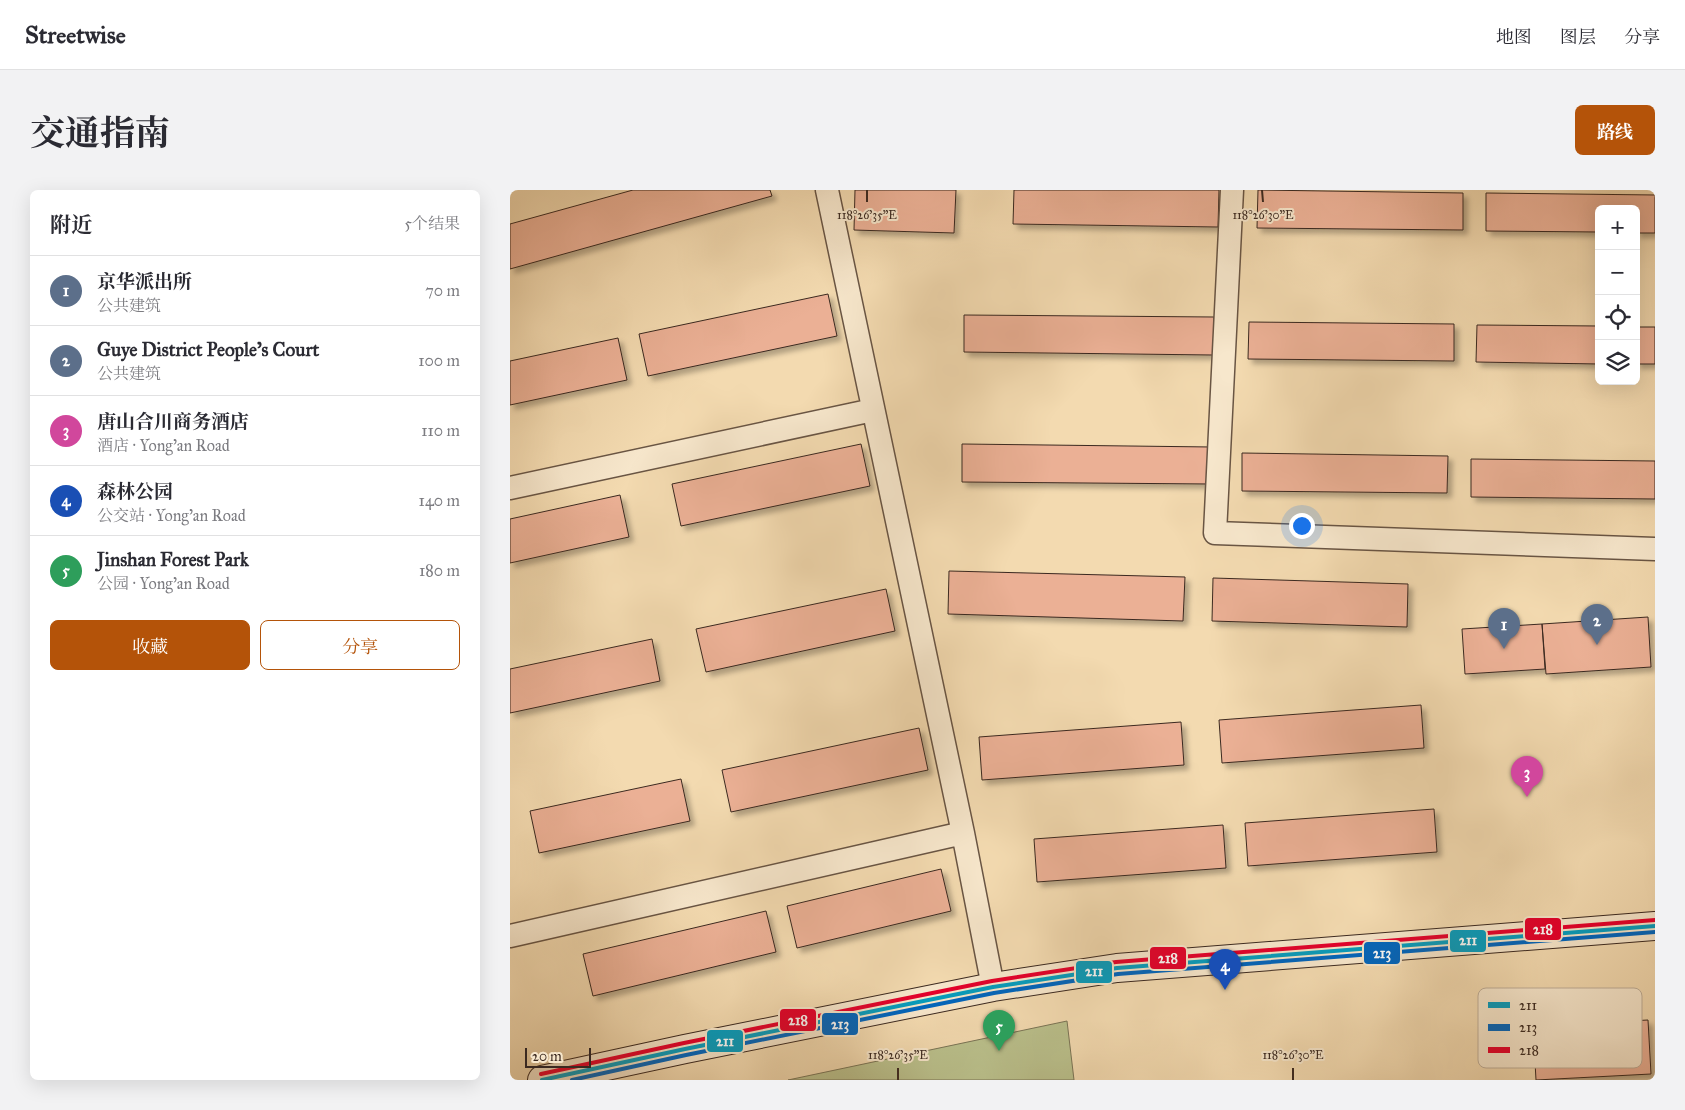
<!DOCTYPE html>
<html lang="zh">
<head>
<meta charset="utf-8">
<style>
	:root { --surface:#fff; --page:#f2f2f3; --text:#2b2b33; --muted:#7c7c81; --line:#e1e1e2; --accent:#b45309 }
	body { margin:0; font-family:"IM FELL Great Primer","Noto Serif SC",serif; background:var(--page); color:var(--text) }
	.controls { position:absolute; right:15px; top:15px; display:grid; overflow:hidden; border-radius:8px; box-shadow:0 5px 20px #0002 }
	.controls button { width:45px; height:45px; display:grid; place-items:center; padding:0; border:0; border-bottom:1px solid var(--line); background:var(--surface); color:var(--text); font:25px sans-serif }
	.scale { position:absolute; left:15px; bottom:12px; width:66px; box-sizing:border-box; padding-left:5px; border:2px solid #3b2920; border-top:0; font-size:14px; line-height:18px; white-space:nowrap; color:#3b2920; -webkit-text-stroke:4px #f7e7cc; paint-order:stroke }
	.you { position:absolute; left:791px; top:335px; width:18px; height:18px; margin:-12px; border:4px solid #fff; border-radius:50%; background:#1a73e8; box-shadow:0 0 0 8px #1a73e833 }
	.badge { display:grid; place-items:center; width:32px; height:32px; border-radius:50%; background:var(--accent); color:#fff; font-size:16px; font-weight:700 }
	.pin { position:absolute; translate:-50% -41px; filter:drop-shadow(0 1px 2px #0008) }
	.pin::after { content:''; position:absolute; top:26px; width:18px; height:15px; background:inherit; clip-path:polygon(0 0,100% 0,50% 100%) }
	.list { margin:0; padding:0; list-style:none }
	h2 { display:flex; justify-content:space-between; align-items:center; height:65px; margin:0; padding:0 20px; font-size:21px }
	h2 small { font-size:16px; font-weight:400; color:var(--muted) }
	.list li { display:grid; grid-template-columns:32px 1fr auto; gap:15px; align-items:center; box-sizing:border-box; height:70px; padding:0 20px; border-top:1px solid var(--line) }
	.list b { display:block; font-size:19px; white-space:nowrap }
	.list p { margin:0; font-size:16px; white-space:nowrap; color:var(--muted) }
	.list em { font-size:16px; font-style:normal; color:var(--muted) }
	.actions { display:flex; gap:10px; padding:15px 20px }
	.actions a { flex:1; padding:11px 0; border:1px solid var(--accent); border-radius:8px; text-align:center; font-size:18px; color:var(--accent) }
	.actions .main { background:var(--accent); color:#fff }
	.icon { flex:none; width:28px; height:28px; fill:none; stroke:currentColor; stroke-width:2; stroke-linecap:round; stroke-linejoin:round }
	.map { position:relative; flex:none; width:1145px; height:890px; overflow:hidden; border-radius:8px }
	header { display:flex; align-items:center; gap:30px; box-sizing:border-box; height:70px; padding:0 25px; background:var(--surface); border-bottom:1px solid var(--line) }
	header strong { font-size:24px }
	nav { display:flex; gap:28px; margin-inline-start:auto; font-size:18px }
	.intro { display:flex; align-items:center; justify-content:space-between; box-sizing:border-box; height:120px; padding:0 30px }
	h1 { margin:0; font-size:35px }
	.button { padding:12px 22px; border-radius:8px; background:var(--accent); color:#fff; font-size:18px; font-weight:700 }
	main { display:flex; gap:30px; padding:0 30px }
	aside { flex:1; background:var(--surface); border-radius:8px; box-shadow:0 5px 20px #0002 }
	.map>svg:first-child { display:block }
</style>
</head>
<body>
<header>
<strong>Streetwise</strong>
<nav><a>地图</a><a>图层</a><a>分享</a></nav>
</header>
<div class="intro"><h1>交通指南</h1><a class="button">路线</a></div>
<main>
<aside>
<h2>附近<small>5个结果</small></h2>
<ul class="list">
<li><span class="badge" style="background:#5c6f8a">1</span><div><b>京华派出所</b><p>公共建筑</p></div><em>70 m</em></li>
<li><span class="badge" style="background:#5c6f8a">2</span><div><b>Guye District People's Court</b><p>公共建筑</p></div><em>100 m</em></li>
<li><span class="badge" style="background:#d1479c">3</span><div><b>唐山合川商务酒店</b><p>酒店 · Yong'an Road</p></div><em>110 m</em></li>
<li><span class="badge" style="background:#1a4fb4">4</span><div><b>森林公园</b><p>公交站 · Yong'an Road</p></div><em>140 m</em></li>
<li><span class="badge" style="background:#2e9e5b">5</span><div><b>Jinshan Forest Park</b><p>公园 · Yong'an Road</p></div><em>180 m</em></li>
</ul>
<div class="actions"><a class="main">收藏</a><a>分享</a></div>
</aside>
<div class="map">
<svg width="1145" height="890" viewBox="0 0 1145 890">
	<defs>
		<filter id="shadow"><feDropShadow dx="4.5" dy="4.5" stdDeviation="2.5" flood-color="#0004"/></filter>
	</defs>
	<rect width="100%" height="100%" fill="#f3dab0"/>
	<filter id="stains"><feTurbulence type="fractalNoise" baseFrequency=".004" numOctaves="4"/><feColorMatrix values="0 0 0 0 .2 0 0 0 0 .09 0 0 0 0 .02 0 0 0 .5 -.17"/></filter>
	<radialGradient id="worn" r=".72"><stop offset=".6" stop-color="#630" stop-opacity="0"/><stop offset="1" stop-color="#630" stop-opacity=".3"/></radialGradient>
	<path fill="#bac08c" stroke="#7a7456" d="M557,831L564,890H278Z"/>
	<path fill="#ebb095" stroke="#3b2920" filter="url(#shadow)" d="M123,0H260L262,6L0,79V34Z
		M345,0H446L444,43L344,40Z
		M504,0H709L708,37L503,34Z
		M748,0L953,3V40L747,38Z
		M976,3L1145,5V43H1126V19H1089V42L976,41Z
		M318,104L327,146L138,186L129,144Z
		M454,125L704,127L703,165L454,162Z
		M739,132L944,134V171L738,169Z
		M967,135L1089,136V174L966,172Z
		M1126,137H1145V174H1126Z
		M108,148L117,190L0,215V171Z
		M351,254L360,296L171,336L162,294Z
		M452,254L702,257L701,294L452,292Z
		M732,263L938,266L937,303L732,301Z
		M961,269L1145,271V309L961,307Z
		M110,305L119,347L0,373V329Z
		M439,381L675,387L673,431L438,424Z
		M703,388L898,394L897,437L702,431Z
		M376,399L385,441L196,482L186,439Z
		M1138,427L1141,477L1036,484L1032,434Z
		M1032,434L1035,479L955,484L952,439Z
		M142,449L150,491L0,523V479Z
		M911,515L914,558L712,573L709,530Z
		M671,532L674,575L472,590L469,547Z
		M409,538L418,580L221,622L212,580Z
		M171,589L180,631L29,663L20,621Z
		M924,619L927,662L738,676L735,633Z
		M713,635L716,678L527,692L524,649Z
		M431,679L441,721L287,758L277,716Z
		M256,721L266,762L83,806L73,764Z
		M1138,830L1141,884L1026,890L1023,836Z"/>
	<g fill="none" stroke-linecap="round" stroke-linejoin="round">
		<g stroke="#695544" stroke-width="25">
			<path id="minor" d="M317,0L453,643L483,797
				M722,0L705,343L1145,359
				M0,298L363,220
				M0,746L453,643"/>
		</g>
		<g stroke="#3b2920" stroke-width="30">
			<path id="secondary" d="M32,890L175,859L483,797L607,778L1145,736"/>
		</g>
		<use href="#minor" stroke="#f7e7cc" stroke-width="22"/>
		<use href="#secondary" stroke="#f7e7cc" stroke-width="28"/>
		<g stroke="#f7e7cc" stroke-width="8">
			<path id="bus-1" d="M32,890L175,859L483,797L607,778L1145,736"/>
		</g>
		<g stroke="#f7e7cc" stroke-width="8">
			<path id="bus-2" d="M62,890L176,865L484,803L608,784L1145,742"/>
		</g>
		<g stroke="#f7e7cc" stroke-width="8">
			<path id="bus-3" d="M31,884L174,853L482,791L606,772L1145,730"/>
		</g>
		<use href="#bus-1" stroke="#069cbd" stroke-width="4"/>
		<use href="#bus-2" stroke="#0065bd" stroke-width="4"/>
		<use href="#bus-3" stroke="#e4002b" stroke-width="4"/>
	</g>
	<path fill="none" stroke="#3b2920" stroke-width="2" d="M357,0V12M752,0L753,12M388,878V890M783,878V890"/>
	<rect x="968" y="798" width="164" height="80" rx="8" fill="#f7e7cc" stroke="#bfae98" stroke-width="1"/>
	<rect x="978" y="812" width="22" height="6" fill="#069cbd"/>
	<rect x="978" y="834" width="22" height="7" fill="#0065bd"/>
	<rect x="978" y="857" width="22" height="6" fill="#e4002b"/>
	<g font-size="14" fill="#3b2920">
		<text x="1009" y="820">211</text>
		<text x="1009" y="842">213</text>
		<text x="1009" y="865">218</text>
	</g>
	<g font-size="12" text-anchor="middle" fill="#3b2920" stroke="#f7e7cc" stroke-width="4" stroke-linejoin="round" paint-order="stroke">
		<text x="357" y="29">118°26'35"E</text>
		<text x="753" y="29">118°26'30"E</text>
		<text x="388" y="869">118°26'35"E</text>
		<text x="783" y="869">118°26'30"E</text>
	</g>
	<g stroke="#f7e7cc" stroke-width="2">
		<rect x="1014" y="727" width="38" height="24" rx="5" fill="#e4002b"/>
		<rect x="939" y="739" width="38" height="24" rx="5" fill="#069cbd"/>
		<rect x="853" y="751" width="38" height="24" rx="5" fill="#0065bd"/>
		<rect x="639" y="756" width="38" height="24" rx="5" fill="#e4002b"/>
		<rect x="565" y="770" width="38" height="24" rx="5" fill="#069cbd"/>
		<rect x="269" y="818" width="38" height="24" rx="5" fill="#e4002b"/>
		<rect x="311" y="822" width="38" height="24" rx="5" fill="#0065bd"/>
		<rect x="196" y="839" width="38" height="24" rx="5" fill="#069cbd"/>
	</g>
	<g font-size="14" text-anchor="middle" font-weight="bold" fill="#fff">
		<text x="1033" y="744">218</text>
		<text x="958" y="755">211</text>
		<text x="872" y="768">213</text>
		<text x="658" y="773">218</text>
		<text x="584" y="786">211</text>
		<text x="288" y="835">218</text>
		<text x="330" y="839">213</text>
		<text x="215" y="856">211</text>
	</g>
	<rect width="100%" height="100%" filter="url(#stains)"/>
	<rect width="100%" height="100%" fill="url(#worn)"/>
</svg>
<div class="controls">
<button>+</button>
<button>−</button>
<button><svg class="icon" aria-label="locate" viewBox="0 0 24 24"><circle cx="12" cy="12" r="6"/><path d="M12 2v4M12 18v4M2 12h4M18 12h4"/></svg></button>
<button><svg class="icon" aria-label="layers" viewBox="0 0 24 24"><path d="M12 4l9 5-9 5-9-5zM3 14l9 5 9-5"/></svg></button>
</div>
<div class="scale">20 m</div>
<div class="you"></div>
<div class="pin badge" style="left:994px;top:459px;background:#5c6f8a">1</div>
<div class="pin badge" style="left:1087px;top:455px;background:#5c6f8a">2</div>
<div class="pin badge" style="left:1017px;top:607px;background:#d1479c">3</div>
<div class="pin badge" style="left:715px;top:800px;background:#1a4fb4">4</div>
<div class="pin badge" style="left:489px;top:861px;background:#2e9e5b">5</div>
</div>
</main>
</body>
</html>
